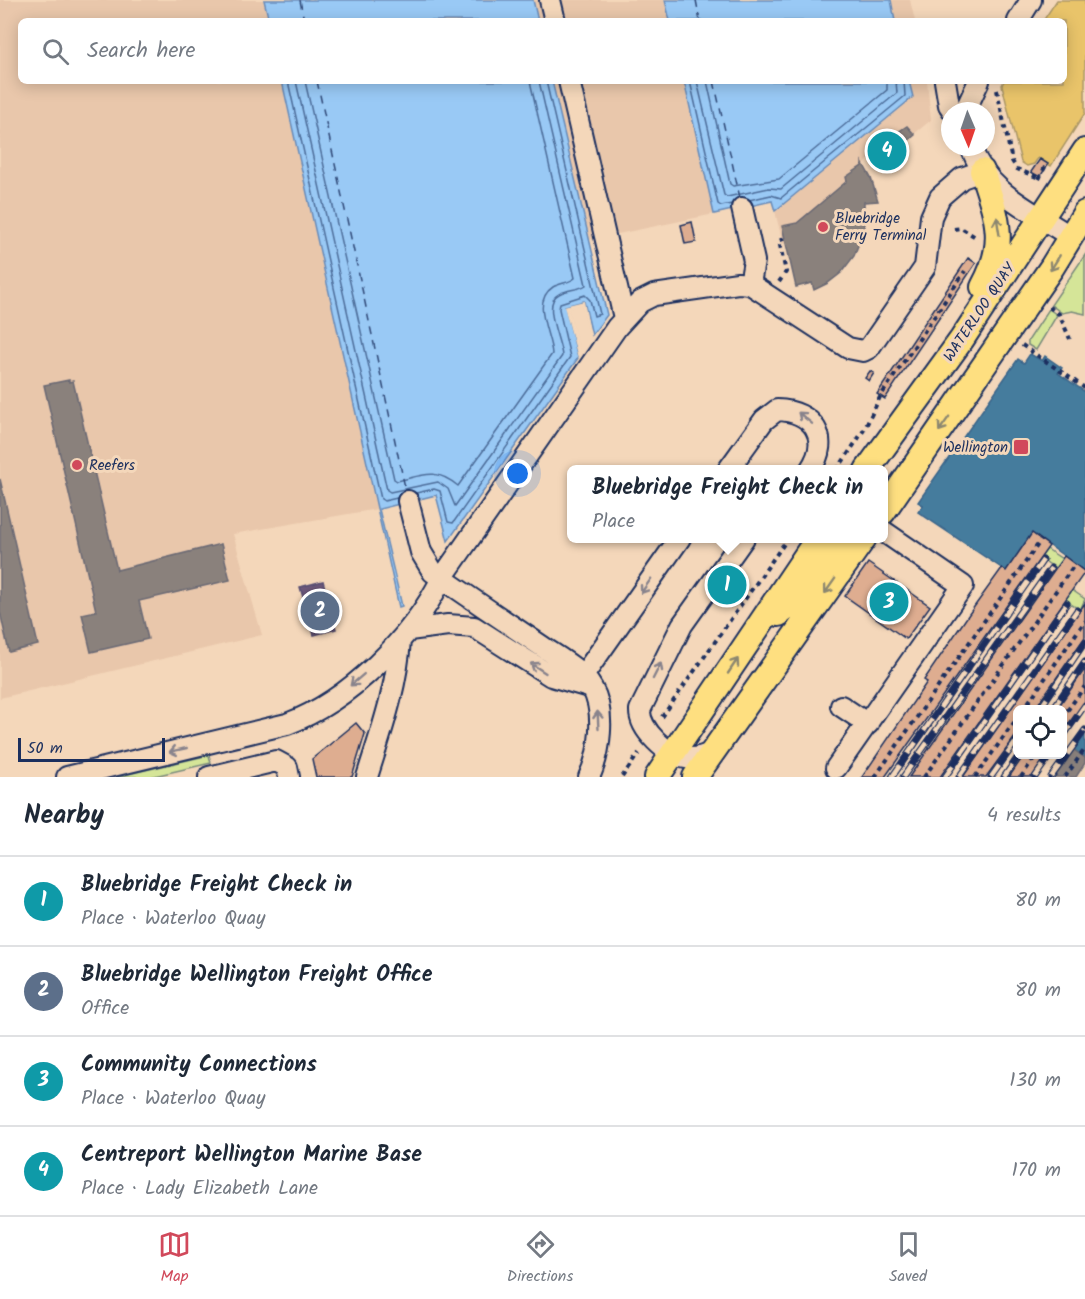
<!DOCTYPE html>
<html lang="en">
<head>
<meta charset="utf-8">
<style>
	:root { --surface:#fff; --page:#f2f2f3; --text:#1f2937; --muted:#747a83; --line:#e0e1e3; --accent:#d1495b }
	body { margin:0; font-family:Kalam,sans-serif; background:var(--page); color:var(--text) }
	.controls { position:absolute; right:18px; bottom:18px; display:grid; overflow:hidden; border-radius:9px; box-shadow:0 3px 15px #0003 }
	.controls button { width:54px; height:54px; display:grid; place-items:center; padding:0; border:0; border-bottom:2px solid var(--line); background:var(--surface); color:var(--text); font:30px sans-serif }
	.compass { position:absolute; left:941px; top:102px; width:54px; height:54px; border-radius:50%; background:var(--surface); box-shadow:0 3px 15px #0003; rotate:178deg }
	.scale { position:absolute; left:18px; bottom:15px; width:147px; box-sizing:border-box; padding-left:6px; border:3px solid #1b2f5e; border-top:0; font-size:16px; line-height:21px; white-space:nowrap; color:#1b2f5e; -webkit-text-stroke:4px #f4d7ba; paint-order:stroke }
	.you { position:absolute; left:518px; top:474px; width:21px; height:21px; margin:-15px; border:4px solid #fff; border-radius:50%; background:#1a73e8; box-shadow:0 0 0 9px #1a73e833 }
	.badge { display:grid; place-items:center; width:39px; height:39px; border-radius:50%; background:var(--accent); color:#fff; font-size:20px; font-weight:700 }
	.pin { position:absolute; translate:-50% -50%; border:3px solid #fff; box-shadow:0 2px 6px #0006 }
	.popup { position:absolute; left:567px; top:465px; width:321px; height:78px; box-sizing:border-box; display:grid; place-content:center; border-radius:9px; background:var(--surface); filter:drop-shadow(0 2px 4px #0005); font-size:20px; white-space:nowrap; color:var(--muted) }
	.popup b { font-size:22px; color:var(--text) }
	.popup::after { content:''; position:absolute; left:50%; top:100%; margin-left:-12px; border:12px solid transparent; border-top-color:var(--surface) }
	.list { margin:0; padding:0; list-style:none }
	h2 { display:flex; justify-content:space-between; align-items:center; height:78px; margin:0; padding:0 24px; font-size:26px }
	h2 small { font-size:20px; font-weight:400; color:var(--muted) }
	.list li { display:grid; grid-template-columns:39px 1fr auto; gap:18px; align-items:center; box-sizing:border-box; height:90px; padding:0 24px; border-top:2px solid var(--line) }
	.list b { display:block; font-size:22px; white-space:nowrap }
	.list p { margin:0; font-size:20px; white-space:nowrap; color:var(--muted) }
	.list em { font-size:20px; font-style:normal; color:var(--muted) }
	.icon { flex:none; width:33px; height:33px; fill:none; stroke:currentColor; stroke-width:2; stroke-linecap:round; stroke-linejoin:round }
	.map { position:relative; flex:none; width:1085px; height:777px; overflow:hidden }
	.search { position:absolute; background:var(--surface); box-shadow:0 3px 15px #0003; left:18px; right:18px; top:18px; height:66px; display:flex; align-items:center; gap:15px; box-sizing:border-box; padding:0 21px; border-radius:9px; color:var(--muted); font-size:22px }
	.sheet { height:438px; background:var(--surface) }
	nav { display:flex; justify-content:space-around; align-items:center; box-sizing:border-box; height:84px; border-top:2px solid var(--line); background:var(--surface); font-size:16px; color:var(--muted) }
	nav a { display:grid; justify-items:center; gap:3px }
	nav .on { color:var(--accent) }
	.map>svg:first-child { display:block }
</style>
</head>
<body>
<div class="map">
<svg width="1085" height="777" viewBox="0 0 1085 777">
	<rect width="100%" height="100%" fill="#f4d7ba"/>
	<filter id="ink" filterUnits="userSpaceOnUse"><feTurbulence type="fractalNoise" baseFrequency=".0167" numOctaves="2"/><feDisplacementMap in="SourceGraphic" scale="12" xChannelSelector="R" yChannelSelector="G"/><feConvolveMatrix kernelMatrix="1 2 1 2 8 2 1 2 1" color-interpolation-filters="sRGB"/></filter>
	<g filter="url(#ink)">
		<path fill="#e9c7ab" d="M0,0H264L269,21H21V81H282L377,509L233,534L262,635L0,698Z
			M533,0H665L670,21H538Z
			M891,0H910L915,21H895Z
			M552,81H684L714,214L589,240Z
			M909,81H927L931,120L914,134L907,126L897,135L894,133L864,165L861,163L862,166L846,176L847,181L797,223L782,226L786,243L783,244L775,211L913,97Z"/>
		<path fill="#d5e598" stroke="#788a7b" stroke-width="1.5" d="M1085,255V314L1072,311L1062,313L1051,305Z
			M1049,309L1057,315L1036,350L1028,345V341Z
			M1047,549L1062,559L1055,568L1040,558Z
			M1072,590L1085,599L1080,610L1065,600Z
			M209,755L211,763L150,777H116Z"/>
		<path fill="#99c9f5" stroke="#678bb9" stroke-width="1.5" d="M264,0H533L538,21H269Z
			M665,0H891L895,21H670Z
			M282,81H552L607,315L592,335L584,301L565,306L578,358L448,541L436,495L379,509L402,606L399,607Z
			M684,81H909L913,97L775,211L772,201L714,214Z"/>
		<path fill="#f4d7ba" d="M584,301L591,338L582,304L568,308L580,354L578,358L564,306Z"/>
		<path fill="#e9c46a" stroke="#ab9766" stroke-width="1.5" d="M1057,0H1085V113L1051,166L1038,158L1034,164L1027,166L1021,162L1002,85L1004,81H1064V21H1043Z"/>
		<path fill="#6d597a" stroke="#544c72" stroke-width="1.5" d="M323,581L336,629L314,635L300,587Z"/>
		<path fill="#457b9d" stroke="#38648a" stroke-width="1.5" d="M1030,354L1042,361L1045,356L1062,368L1058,373L1085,392V571L1032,533L1006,571L918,512L923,505L918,502L1018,359L1024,363Z
			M1085,734V758L1074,750Z"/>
		<path fill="#8a817c" stroke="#696873" stroke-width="1.5" d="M907,126L915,135L877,167L870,158L886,145L883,142Z
			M862,162L871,178L878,201L864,202V230L854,256L841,273L828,283L814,290L812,283L796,287L782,226L797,223L847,181L846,177L862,166Z
			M69,380V382L73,381L117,570L221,544L230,580L139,601L148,639L91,652L82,614L96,611L44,385Z
			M0,479L38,645L9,652L0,612Z
			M1074,750L1085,758V763L1076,777H1055Z"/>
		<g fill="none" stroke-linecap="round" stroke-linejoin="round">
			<path stroke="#4d6d9a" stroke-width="1.5" d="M288,81L381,499L384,501L397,498
				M296,81L387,490L390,492L438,482L448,489L455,506L562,356C561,340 541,303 559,294C568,289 579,290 586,285L539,81
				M305,81L394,479L397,481C424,475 435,467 458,486L552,354C551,334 530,302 553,287C560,283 569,283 575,278L530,81
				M690,81L718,204L721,206L732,204
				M697,81L724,195L727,197L769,188L781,189L897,93L896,81
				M707,81L730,184L733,186L779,179L887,90V81
				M749,200L771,195L781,198L905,96L904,81
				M416,493L434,489L440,491L448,522L453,523L570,357L559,309L560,303L585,295L590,300L594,316L600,314L546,81"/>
			<path stroke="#2e4675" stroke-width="1.5" stroke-dasharray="8 6" stroke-linecap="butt" d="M300,0L304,21
				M696,0L700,21
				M317,81L406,492
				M714,81L740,198"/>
		</g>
		<path fill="#dead90" stroke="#1b2f5e" stroke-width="1.5" d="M1040,159L1048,164L1040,177L1031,172Z
			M692,222L696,242L685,244L681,225Z
			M968,258L976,263L885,399L877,394Z
			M870,371L874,373L869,381L865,378Z
			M1032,533L1049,546L885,777H862L927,682L924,680L969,614L1002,568L1006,571Z
			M1064,556L1085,572L940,777H909Z
			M868,563L930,606L906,639L845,596Z
			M727,575L736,581L726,596L718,590Z
			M1085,603V637L1034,710H1018V733L986,777H963Z
			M1085,669V702L1062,734V710H1056Z
			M356,723L365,734L352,777H316L312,759Z
			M1025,754H1048L1032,777H1009Z"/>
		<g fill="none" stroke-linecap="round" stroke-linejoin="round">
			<g stroke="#1b2f5e" stroke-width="24">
				<path id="minor" d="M550,0L555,21
					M1018,21L1031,0
					M569,81L624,318
					M945,81L949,105L953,111
					M965,111L979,81
					M971,147C987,194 1033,211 1071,237
					M742,208L754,261L750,284
					M728,470L764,420L777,410C813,411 832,438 810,470
					M408,501L421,552L433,572C469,597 506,622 543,647C559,658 582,670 592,688C606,712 600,754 589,777
					M409,630L448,625L474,627L551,676L592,688
					M573,682L583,676L680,538
					M841,706L868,724
					M713,752C705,756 696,759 686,758C667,756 639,729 640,710L682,625L744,538
					M836,768L963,586L883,531
					M67,777L287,724C349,701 413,637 442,578L617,327L640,302L654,295L738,283L750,284L848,348L863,351L869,348L925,267L931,217L940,197L962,178L982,171
					M209,777L276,761L287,767L289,777
					M367,777C381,732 397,688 400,640"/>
			</g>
			<g stroke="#1b2f5e" stroke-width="28">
				<path id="major" d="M982,171C997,217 1008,242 983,287
					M867,470L962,339L1085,151
					M883,512L1052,267L1085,213
					M779,614L799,598L842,538
					M657,777L818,538
					M695,777L864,538"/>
			</g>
			<path stroke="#1b2f5e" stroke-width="4" stroke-dasharray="4.5 4.5" stroke-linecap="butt" d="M997,90L1012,161L1017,169L1039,178
				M1039,179L1047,163
				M954,229L961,228L977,238
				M779,282L786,272L779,241L785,238
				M1049,307L1059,314L1070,339
				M1022,345L1085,388
				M837,470L864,430L880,397L965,271
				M1023,710L1085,621
				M662,717L788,538
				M1062,718L1085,686
				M622,777L639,753
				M875,777L1041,540
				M924,777L1075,564
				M975,777L1018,717
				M1021,777L1037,754
				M1065,777L1085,749"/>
			<use href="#minor" stroke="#f4d7ba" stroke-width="20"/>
			<use href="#major" stroke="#fedf80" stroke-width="24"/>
			<g stroke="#1b2f5e" stroke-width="7">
				<path id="rail" d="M1039,710L1085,642
					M1052,710L1085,662
					M1062,738L1085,705
					M892,777L1043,560
					M903,777L1051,568
					M945,777L1067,603
					M959,777L1077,610
					M991,777L1018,739
					M1004,777L1020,754
					M1035,777L1051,754
					M1051,777L1085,730"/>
			</g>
			<use href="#rail" stroke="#f4d7ba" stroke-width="4.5" stroke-dasharray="14" stroke-linecap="butt"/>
		</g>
		<defs><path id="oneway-shaft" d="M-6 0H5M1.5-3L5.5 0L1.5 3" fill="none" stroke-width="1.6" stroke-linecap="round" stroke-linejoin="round" transform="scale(1.5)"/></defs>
		<g stroke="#8c876f">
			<use href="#oneway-shaft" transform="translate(998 226) rotate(-99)"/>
			<use href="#oneway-shaft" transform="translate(1055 263) rotate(122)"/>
			<use href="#oneway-shaft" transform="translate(944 424) rotate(125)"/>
			<use href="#oneway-shaft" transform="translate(830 586) rotate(125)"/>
			<use href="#oneway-shaft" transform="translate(733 666) rotate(-56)"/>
		</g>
		<g stroke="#88838c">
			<use href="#oneway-shaft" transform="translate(805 418) rotate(-141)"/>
			<use href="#oneway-shaft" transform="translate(646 586) rotate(125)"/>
			<use href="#oneway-shaft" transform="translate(538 668) rotate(-147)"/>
			<use href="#oneway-shaft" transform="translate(657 671) rotate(-63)"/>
			<use href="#oneway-shaft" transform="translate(357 680) rotate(139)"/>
			<use href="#oneway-shaft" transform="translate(598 720) rotate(-93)"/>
			<use href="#oneway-shaft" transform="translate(178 750) rotate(167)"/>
		</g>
	</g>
	<g fill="#d1495b" stroke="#f4d7ba" stroke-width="2">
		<circle cx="823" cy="227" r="6"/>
		<rect x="1013" y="439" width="16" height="16" rx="3"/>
		<circle cx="77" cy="465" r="6"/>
	</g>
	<g text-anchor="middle" stroke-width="6" stroke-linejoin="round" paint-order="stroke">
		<g font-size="15" fill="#1b2f5e" stroke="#f4d7ba" text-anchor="start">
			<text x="835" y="223">Bluebridge<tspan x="835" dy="17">Ferry Terminal</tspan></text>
			<text x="1008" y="452" text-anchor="end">Wellington</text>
			<text x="89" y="470">Reefers</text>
		</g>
		<g font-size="15" fill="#1b2f5e" stroke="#f4d7ba">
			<text transform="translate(979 312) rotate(-56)" y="5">WATERLOO QUAY</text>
		</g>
	</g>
</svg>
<div class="controls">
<button><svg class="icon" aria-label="locate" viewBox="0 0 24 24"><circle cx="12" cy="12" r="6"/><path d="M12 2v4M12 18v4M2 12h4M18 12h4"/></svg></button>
</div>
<svg class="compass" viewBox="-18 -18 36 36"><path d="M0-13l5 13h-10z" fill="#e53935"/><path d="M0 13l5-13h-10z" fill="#747a83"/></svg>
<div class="scale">50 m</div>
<div class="you"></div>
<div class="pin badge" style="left:727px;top:585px;background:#0f9aa8">1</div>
<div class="popup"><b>Bluebridge Freight Check in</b>Place</div>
<div class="pin badge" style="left:320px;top:611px;background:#5c6f8a">2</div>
<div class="pin badge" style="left:889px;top:602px;background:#0f9aa8">3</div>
<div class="pin badge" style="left:887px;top:151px;background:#0f9aa8">4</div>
<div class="search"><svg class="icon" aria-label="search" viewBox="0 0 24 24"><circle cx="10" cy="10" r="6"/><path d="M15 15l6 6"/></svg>Search here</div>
</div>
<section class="sheet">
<h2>Nearby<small>4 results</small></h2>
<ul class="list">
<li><span class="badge" style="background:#0f9aa8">1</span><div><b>Bluebridge Freight Check in</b><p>Place · Waterloo Quay</p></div><em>80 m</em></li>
<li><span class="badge" style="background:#5c6f8a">2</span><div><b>Bluebridge Wellington Freight Office</b><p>Office</p></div><em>80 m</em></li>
<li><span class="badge" style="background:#0f9aa8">3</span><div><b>Community Connections</b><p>Place · Waterloo Quay</p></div><em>130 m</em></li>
<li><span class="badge" style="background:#0f9aa8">4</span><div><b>Centreport Wellington Marine Base</b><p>Place · Lady Elizabeth Lane</p></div><em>170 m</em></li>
</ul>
</section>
<nav>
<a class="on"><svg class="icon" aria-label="map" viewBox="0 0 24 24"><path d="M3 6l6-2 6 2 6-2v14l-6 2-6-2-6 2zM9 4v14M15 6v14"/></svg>Map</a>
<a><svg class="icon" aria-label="directions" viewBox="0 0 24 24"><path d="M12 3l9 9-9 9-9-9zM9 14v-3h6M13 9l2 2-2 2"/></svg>Directions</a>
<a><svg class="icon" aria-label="saved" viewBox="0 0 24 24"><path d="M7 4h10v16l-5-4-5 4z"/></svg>Saved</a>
</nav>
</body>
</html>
